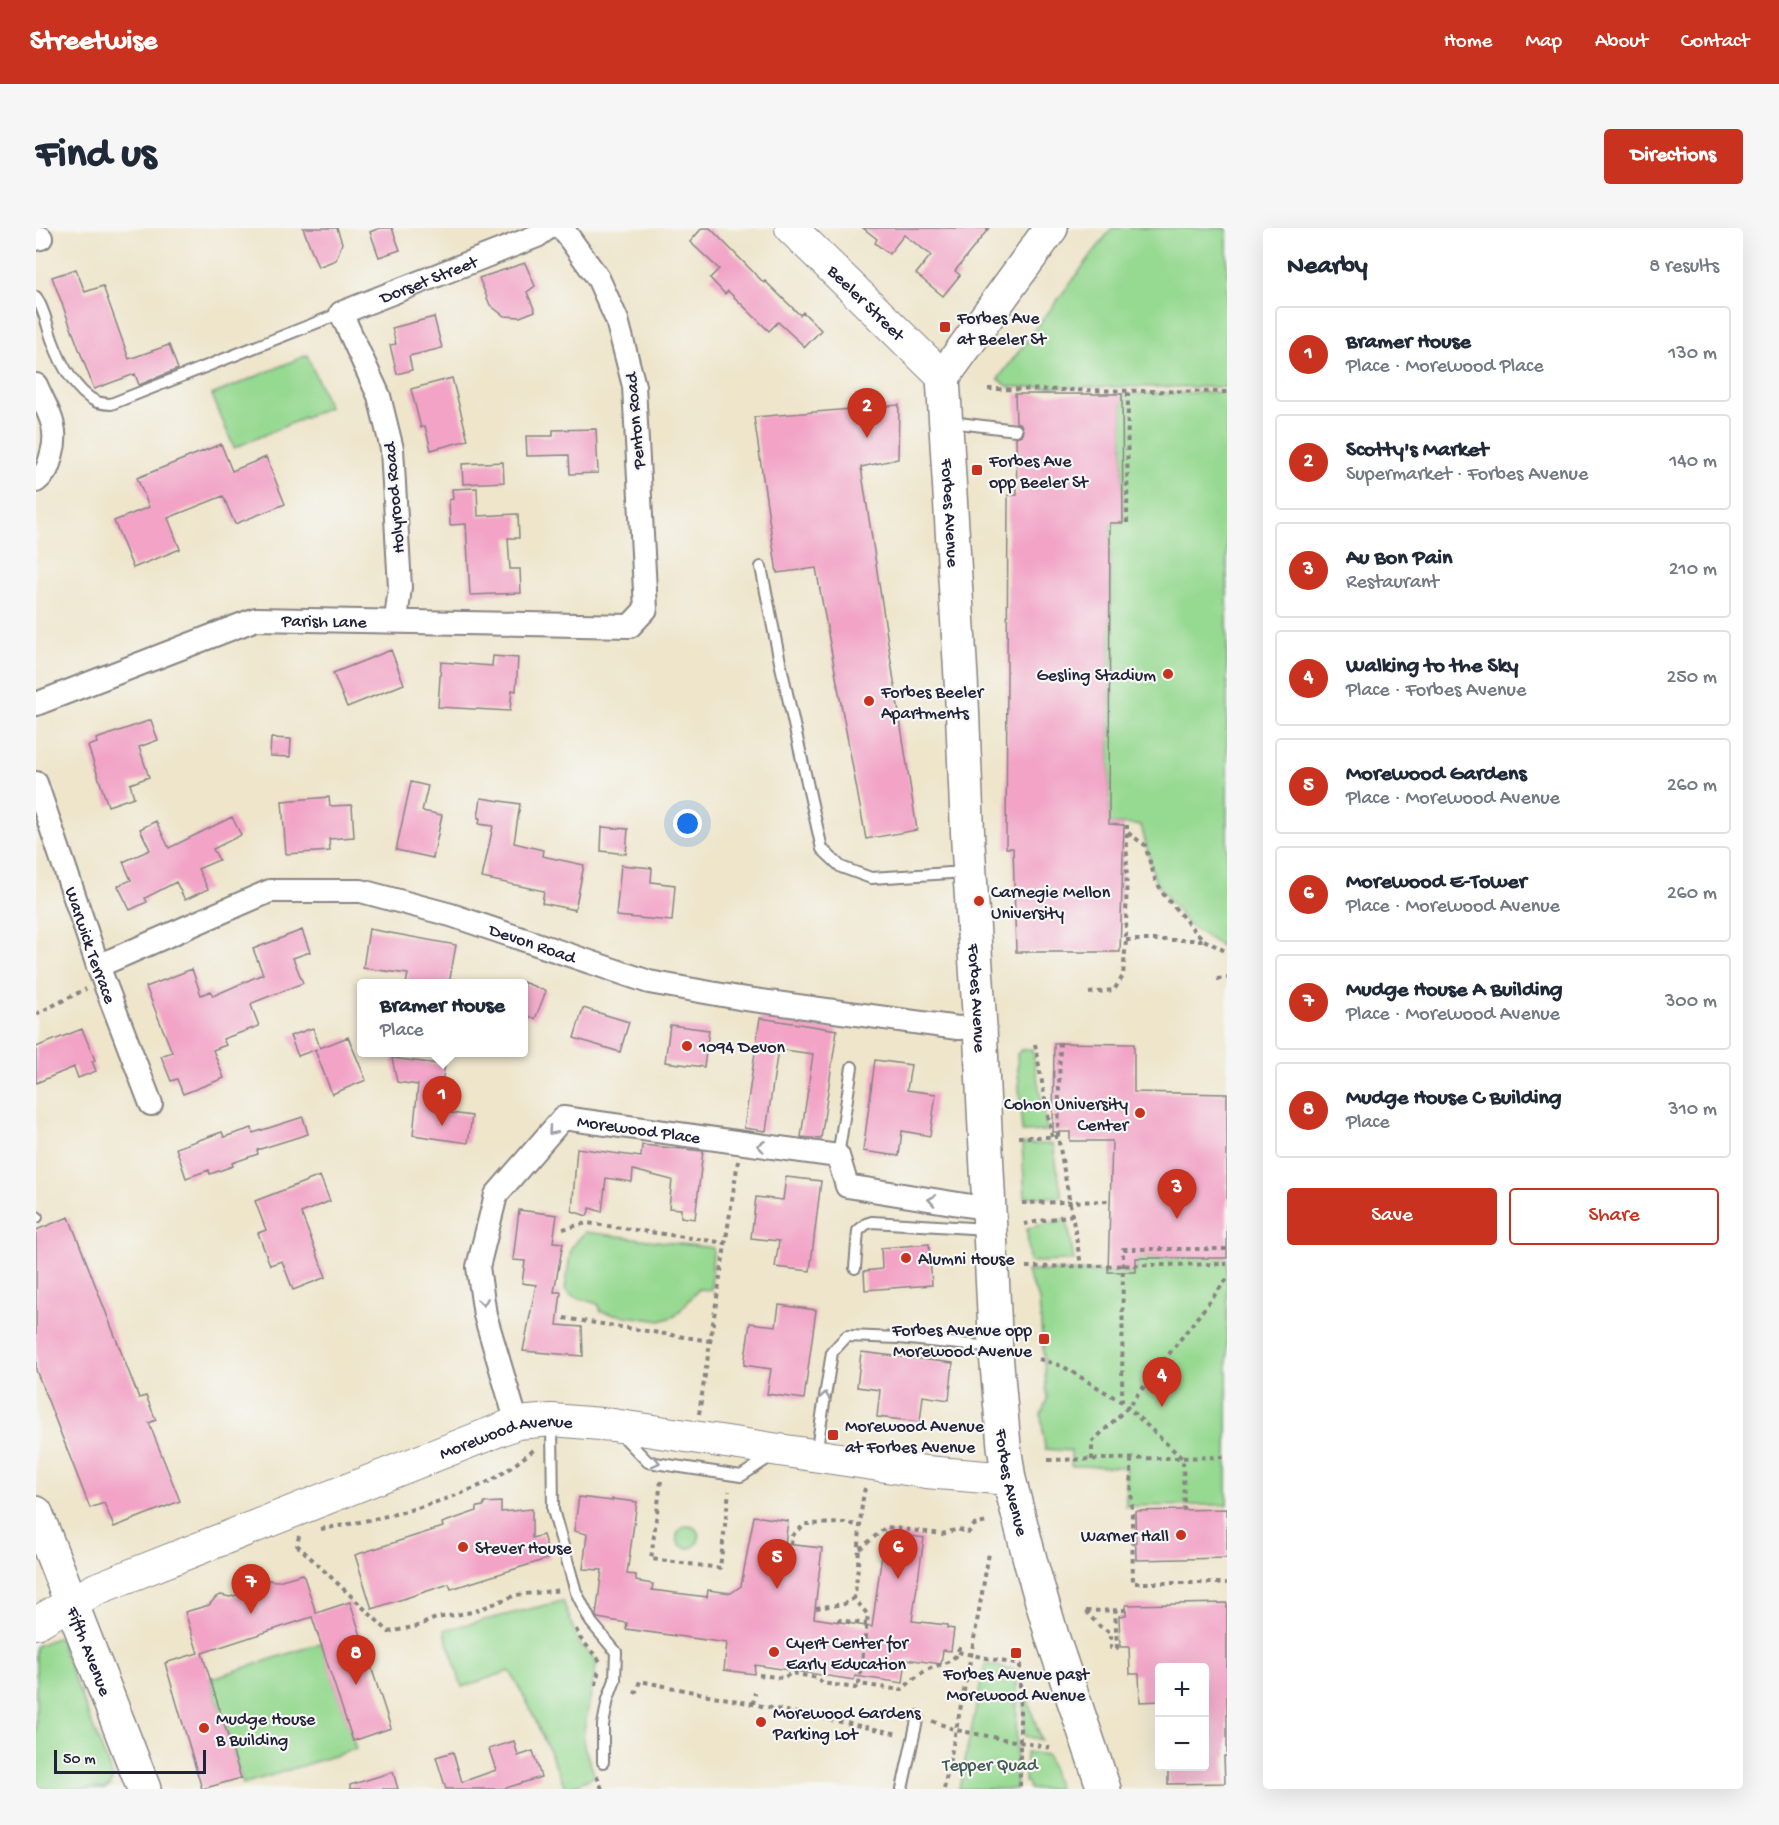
<!DOCTYPE html>
<html lang="en">
<head>
<meta charset="utf-8">
<style>
	:root { --surface:#fff; --page:#f6f6f7; --text:#1f2937; --muted:#747a83; --line:#e0e1e3; --accent:#c8321e }
	body { margin:0; font-family:"Gochi Hand",sans-serif; background:var(--page); color:var(--text) }
	.controls { position:absolute; right:18px; bottom:18px; display:grid; overflow:hidden; border-radius:6px; box-shadow:0 6px 24px #0002 }
	.controls button { width:54px; height:54px; display:grid; place-items:center; padding:0; border:0; border-bottom:2px solid var(--line); background:var(--surface); color:var(--text); font:30px sans-serif }
	.scale { position:absolute; left:18px; bottom:15px; width:152px; box-sizing:border-box; padding-left:6px; border:3px solid #22223b; border-top:0; font-size:16px; line-height:21px; white-space:nowrap; color:#22223b; -webkit-text-stroke:4px #f6f6f2; paint-order:stroke }
	.you { position:absolute; left:652px; top:596px; width:21px; height:21px; margin:-15px; border:4px solid #fff; border-radius:50%; background:#1a73e8; box-shadow:0 0 0 9px #1a73e833 }
	.badge { display:grid; place-items:center; width:39px; height:39px; border-radius:50%; background:var(--accent); color:#fff; font-size:20px; font-weight:700 }
	.pin { position:absolute; translate:-50% -50px; filter:drop-shadow(0 2px 3px #0008) }
	.pin::after { content:''; position:absolute; top:32px; width:21px; height:18px; background:inherit; clip-path:polygon(0 0,100% 0,50% 100%) }
	.popup { position:absolute; left:321px; top:751px; width:171px; height:78px; box-sizing:border-box; display:grid; place-content:center; border-radius:6px; background:var(--surface); filter:drop-shadow(0 2px 4px #0005); font-size:20px; white-space:nowrap; color:var(--muted) }
	.popup b { font-size:22px; color:var(--text) }
	.popup::after { content:''; position:absolute; left:50%; top:100%; margin-left:-12px; border:12px solid transparent; border-top-color:var(--surface) }
	.list { margin:0; padding:0; list-style:none }
	h2 { display:flex; justify-content:space-between; align-items:center; height:78px; margin:0; padding:0 24px; font-size:26px }
	h2 small { font-size:20px; font-weight:400; color:var(--muted) }
	.list li { display:grid; grid-template-columns:39px 1fr auto; gap:18px; align-items:center; box-sizing:border-box; height:96px; margin:0 12px 12px; padding:0 12px; border:2px solid var(--line); border-radius:6px }
	.list b { display:block; font-size:22px; white-space:nowrap }
	.list p { margin:0; font-size:20px; white-space:nowrap; color:var(--muted) }
	.list em { font-size:20px; font-style:normal; color:var(--muted) }
	.actions { display:flex; gap:12px; padding:18px 24px }
	.actions a { flex:1; padding:14px 0; border:2px solid var(--accent); border-radius:6px; text-align:center; font-size:21px; color:var(--accent) }
	.actions .main { background:var(--accent); color:#fff }
	.map { position:relative; flex:none; width:1191px; height:1561px; overflow:hidden; border-radius:6px }
	header { display:flex; align-items:center; gap:36px; box-sizing:border-box; height:84px; padding:0 30px; background:var(--accent); color:#fff }
	header strong { font-size:28px }
	nav { display:flex; gap:33px; margin-inline-start:auto; font-size:21px }
	.intro { display:flex; align-items:center; justify-content:space-between; box-sizing:border-box; height:144px; padding:0 36px }
	h1 { margin:0; font-size:42px }
	.button { padding:15px 27px; border-radius:6px; background:var(--accent); color:#fff; font-size:21px; font-weight:700 }
	main { display:flex; gap:36px; padding:0 36px }
	aside { flex:1; background:var(--surface); border-radius:6px; box-shadow:0 6px 24px #0002 }
	.map>svg:first-child { display:block }
</style>
</head>
<body>
<header>
<strong>Streetwise</strong>
<nav><a>Home</a><a>Map</a><a>About</a><a>Contact</a></nav>
</header>
<div class="intro"><h1>Find us</h1><a class="button">Directions</a></div>
<main>
<div class="map">
<svg width="1191" height="1561" viewBox="0 0 1191 1561">
	<rect width="100%" height="100%" fill="#f6f6f2"/>
	<filter id="ink" filterUnits="userSpaceOnUse"><feTurbulence type="fractalNoise" baseFrequency=".0167" numOctaves="2"/><feDisplacementMap in="SourceGraphic" scale="12" xChannelSelector="R" yChannelSelector="G"/><feConvolveMatrix kernelMatrix="1 2 1 2 8 2 1 2 1" color-interpolation-filters="sRGB"/></filter>
	<filter id="wash" filterUnits="userSpaceOnUse"><feTurbulence type="fractalNoise" baseFrequency=".008" numOctaves="4" result="noise"/><feDisplacementMap in="SourceGraphic" scale="24" xChannelSelector="R" yChannelSelector="G"/><feGaussianBlur stdDeviation="1.35" result="paint"/><feColorMatrix in="noise" values="0 0 0 0 0 0 0 0 0 0 0 0 0 0 0 0 0 1.4 0 .05"/><feComposite in="paint" operator="in"/></filter>
	<g filter="url(#wash)">
		<rect width="100%" height="100%" fill="#eee5cb"/>
		<path fill="#96d991" stroke="#5c7e66" stroke-width="1.5" d="M1076,0H1191V159H973L962,151Z
			M271,127L293,179L198,220L176,167Z
			M1191,164V722L1152,697L1119,653L1105,597L1073,596L1074,295H1087L1086,166Z
			M996,821L1011,903L986,904L981,826L986,822Z
			M986,916H1017L1026,969H989Z
			M1031,991L1038,1033L993,1034L991,1000Z
			M549,1004L677,1020L675,1062L663,1061L639,1088L625,1093L565,1084L562,1076L535,1068L529,1061L535,1020Z
			M1100,1030H1191V1277L1090,1278L1089,1239L1035,1238V1223L1009,1221L1005,1187L1011,1171L1003,1072C1000,1062 992,1053 991,1043L1100,1044Z
			M641 1309a11 11 0 1 1 22 0a11 11 0 1 1-22 0Z
			M527,1373L543,1415L561,1433L547,1508L548,1518L559,1548L530,1561L493,1478L474,1443L426,1459L408,1402Z
			M22,1409L77,1550L73,1559L68,1561H0V1418Z
			M285,1415L320,1521L207,1556L174,1451Z
			M949,1436L981,1442L980,1561H923Z
			M988,1470H991L1005,1512L988,1508Z
			M990,1524L1011,1527L1022,1561H993L991,1554H989Z"/>
		<g id="blocks">
			<path fill="#f2a3c6" d="M267,0H301L306,15L300,32L282,39Z
				M344,0H356L364,22L343,29L334,4Z
				M666,0H674L728,55L729,53L764,87L767,84L785,102L769,119L742,94L733,103L692,63L689,66L674,50L683,41L654,14Z
				M827,0H953L919,43L924,47L907,68L880,46L895,27L868,7L853,26L839,15L841,11Z
				M489,35L499,58L491,64L499,83L484,89L468,88L454,77L443,50Z
				M40,41L49,64L67,58L93,131L133,117L142,141L103,157L99,146L58,161L16,49Z
				M398,89L406,120L373,128L376,142L361,146L354,117L360,116L356,100Z
				M416,150L432,212L395,222L389,198L385,200L375,161Z
				M979,166H1086L1087,295H1074L1073,596L1088,597L1084,724H980L977,620H970L972,267H981L980,209L986,207L987,202L985,196L980,194Z
				M863,177L862,231L825,239L881,602L830,611L780,340L741,345L718,189Z
				M560,201L562,245L534,246L533,227L491,228L490,208H517V202Z
				M185,216L196,243L230,229L249,276L199,296L187,268L132,290L144,321L97,340L78,293L113,279L101,250Z
				M467,234L468,254L427,256L426,236Z
				M441,260L442,288L482,286L483,310H472L474,341H484L485,365L434,367L430,296L414,297L413,272L417,271L416,261Z
				M355,422L368,456L311,479L297,445Z
				M457,428L482,430L480,463L476,462L474,483L402,479L405,434L456,438Z
				M115,492L122,512L103,519L113,549L94,556L98,569L72,578L52,518L61,515L60,511Z
				M235,510L255,511L254,529L234,528Z
				M375,554L392,558L386,583L406,587L397,630L360,622Z
				M293,569L294,578L316,577L318,609L293,611L294,623L250,626L246,573Z
				M445,570L484,576L478,615L507,622L506,628L548,637L539,682L506,675L508,663L446,650L457,598L443,596L444,590H442Z
				M196,589L205,607L177,621L183,632L162,641L172,661L149,672L140,654L109,670L111,674L94,682L82,658L95,652L87,634L114,622L104,601L120,593L133,620Z
				M566,599L592,601L590,626L565,623Z
				M585,637L616,640L615,654L639,657L636,693L580,688Z
				M333,701L420,717L413,756H370L372,746L327,740Z
				M266,702L274,724L257,730L267,755L216,775L215,777L223,798L187,811L190,817L177,822L188,850L147,866L141,851L135,853L125,828L136,824L110,759L156,741L165,767L175,763L177,768L227,746L217,721Z
				M487,754L510,763L499,791L487,786Z
				M547,780L593,794L584,824L538,810Z
				M724,790L801,802L785,911L765,909L777,826L742,821L730,903L708,900Z
				M634,797L673,802L668,839L629,834Z
				M277,800L284,820L312,809L330,852L296,866L279,822L281,821L262,828L254,808Z
				M46,801L59,832L56,833L60,843L42,850L38,839L0,855V819Z
				M1018,815L1098,816V864L1191,866V1030H1100V1044H1072L1076,913H1034V904H1017Z
				M356,830L409,837L401,883L436,888L432,915L377,907L382,857L361,854Z
				M839,832L875,837L871,862L900,866L894,908L866,903L863,928L827,923Z
				M267,889L272,906L221,922L222,926L196,935L197,938L174,946L173,942L150,950L140,920L186,904L188,909L216,900L217,905Z
				M606,917L667,923L659,991L645,989V981L633,980L636,952L597,942L596,954L570,950L566,984L554,980L551,988L536,983L541,920L605,929Z
				M284,948L294,973L265,985L290,1049L257,1062L246,1033L234,1037L222,1005L230,1002L219,973Z
				M750,949L785,953L774,1043L739,1039L743,1013L715,1010L720,969L747,972Z
				M483,982L521,987L517,1014L527,1015L518,1064H525L521,1097L546,1099L547,1128L487,1123L500,1057L486,1055L489,1033L477,1032Z
				M33,989L103,1170L110,1168L120,1192L113,1195L144,1273L78,1299L68,1275L54,1280L0,1142V1002Z
				M893,1016L896,1057L829,1062L828,1043L846,1041L845,1020Z
				M743,1077L780,1082L768,1171L731,1166L735,1141L708,1137L714,1095L740,1098Z
				M825,1124L917,1135L913,1172L887,1168L884,1194L841,1189L844,1162L821,1159Z
				M543,1269L576,1273V1271L601,1274L591,1346L600,1347V1353L617,1356L616,1362L671,1369L672,1362L695,1365L705,1358L718,1288L752,1293L749,1316L786,1320L778,1390L836,1399L849,1304L888,1310L876,1393L911,1397V1400L918,1401L915,1423L907,1422L905,1436L870,1431L867,1455L819,1448L818,1452L719,1437L718,1446L688,1442L691,1415L590,1401L591,1395L562,1390L560,1388L566,1342L547,1341L551,1306L538,1303Z
				M465,1274V1284L496,1281V1310L507,1307L514,1330L415,1361L413,1356L336,1381L319,1327L407,1299L406,1295L441,1283V1279L448,1278V1275Z
				M1191,1281V1330L1100,1332L1099,1283Z
				M267,1346L280,1385L314,1374L355,1500L317,1513L276,1389L166,1425L205,1550L166,1561L129,1435L162,1425L149,1384L173,1377L180,1369L185,1367L194,1369L221,1361L225,1354L229,1352L242,1353Z
				M1191,1375V1528H1188L1189,1555L1132,1556V1539H1168V1440H1124V1473L1104,1474L1103,1446H1094L1093,1419H1084L1083,1388L1090,1387V1377Z
				M478,1513L482,1528L497,1523L505,1549L467,1561H410L400,1529L417,1524L426,1554L460,1542L453,1521Z
				M357,1544L362,1561H314V1557Z"/>
		</g>
	</g>
	<g filter="url(#ink)">
		<use href="#blocks" fill-opacity="0" stroke="#888483" stroke-width="1.5"/>
		<g fill="none" stroke-linecap="round" stroke-linejoin="round">
			<g stroke="#888483" stroke-width="14">
				<path id="lane" d="M0,69C9,82 11,99 17,114C24,134 40,165 61,174C65,175 70,176 75,176L305,85
					M914,194L980,202
					M725,339L744,434L786,621L805,639L835,650L930,644
					M802,928L816,839
					M0,989H1
					M819,1040L822,1003L830,996L836,994L951,1001
					M516,1196L517,1282L540,1364L555,1394L580,1424L579,1452L572,1471L567,1497V1534
					M585,1206L612,1234L705,1248L737,1227
					M780,1226L796,1124L811,1108L863,1110L955,1119
					M866,1561L882,1488"/>
			</g>
			<g stroke="#888483" stroke-width="26">
				<g id="street">
					<path d="M0,11L5,10"/>
					<path d="M0,157C10,181 24,198 16,225C12,240 12,243 0,253"/>
					<path id="s1" d="M360,392L364,359L356,221L343,168L305,85L501,8L512,0"/>
					<path id="s2" d="M0,476L220,391L594,398L610,381L598,158L581,92L562,50L526,0"/>
					<path id="s3" d="M0,555L62,738L115,876"/>
					<path id="s4" d="M62,738L234,663H325L415,687L613,754L703,770L922,800L944,799"/>
					<path id="s5" d="M481,1195L449,1087L442,1039L460,967L527,890L802,928L811,958L954,981"/>
				</g>
			</g>
			<g stroke="#888483" stroke-width="34">
				<g id="secondary">
					<path id="s6" d="M755,0L907,149"/>
					<path id="s7" d="M0,1395L60,1361L481,1195L516,1192L577,1197L890,1244L973,1251"/>
				</g>
			</g>
			<g stroke="#888483" stroke-width="36">
				<g id="primary">
					<path id="s8" d="M1015,0L907,149L925,450L932,616L944,799L960,1125L968,1218L973,1251L996,1339L1016,1408L1068,1561"/>
				</g>
			</g>
			<g stroke="#888483" stroke-width="36">
				<g id="highway">
					<path id="s9" d="M0,1285L108,1561"/>
				</g>
			</g>
			<path stroke="#888483" stroke-width="4" stroke-dasharray="4.5 4.5" stroke-linecap="butt" d="M952,161L1191,164
				M1091,295L1092,163
				M1092,605L1109,617L1119,651L1128,667L1156,700L1168,712L1191,724
				M1090,712H1167
				M1181,751L1191,750
				M1053,765L1078,762L1087,748L1090,712L1091,597
				M0,786L50,761
				M1024,814L1022,909L1045,1037
				M999,816L1016,909
				M982,909H1022
				M986,975L1075,973
				M988,996L1036,987
				M527,1001L551,995L690,1015
				M990,1039L1191,1036
				M528,1090L674,1113
				M1003,1131L1026,1138L1086,1174L1147,1231L1148,1282
				M1086,1174L1087,1021H1191
				M663,1186L702,933
				M1095,1231L1097,1355H1191
				M1012,1232L1191,1229
				M1056,1232V1214L1092,1179L1191,1051
				M625,1253L615,1331L684,1340L693,1263
				M829,1260C821,1296 825,1333 818,1370L832,1387L823,1456L865,1462C873,1455 883,1446 893,1441C905,1435 919,1436 923,1420L919,1419
				M285,1301C341,1292 399,1278 450,1255C467,1247 484,1232 499,1221
				M263,1308L261,1317L353,1404L382,1398L400,1390L437,1384L480,1367L525,1362
				M755,1317L756,1308L769,1296L809,1295L822,1297
				M824,1321L850,1299L906,1306L922,1301L932,1305L938,1297L951,1294
				M780,1380L808,1376L818,1370
				M1050,1383L1062,1397L1075,1405V1420H1081L1079,1382
				M1050,1383L1090,1382
				M803,1394V1392L831,1396
				M540,1401L544,1410L564,1433
				M922,1424L984,1437V1561
				M723,1447L748,1450L755,1445L782,1450L786,1455L819,1460L823,1456
				M560,1457L563,1440
				M599,1466L604,1453L863,1506
				M717,1476L719,1464
				M896,1493L920,1502L1015,1520
				M561,1548L566,1561
				M908,1561L935,1428L953,1325"/>
			<use href="#lane" stroke="#fff" stroke-width="10"/>
			<use href="#street" stroke="#fff" stroke-width="22"/>
			<use href="#secondary" stroke="#fff" stroke-width="32"/>
			<use href="#primary" stroke="#fff" stroke-width="33"/>
			<use href="#highway" stroke="#fff" stroke-width="33"/>
		</g>
		<defs><path id="oneway-chevron" d="M-2-3.5L2.5 0L-2 3.5" fill="none" stroke-width="1.6" stroke-linecap="round" stroke-linejoin="round" transform="scale(1.5)"/></defs>
		<g stroke="#9c9ca7">
			<use href="#oneway-chevron" transform="translate(516 903) rotate(131)"/>
			<use href="#oneway-chevron" transform="translate(725 918) rotate(-173)"/>
			<use href="#oneway-chevron" transform="translate(896 972) rotate(-171)"/>
			<use href="#oneway-chevron" transform="translate(447 1074) rotate(82)"/>
			<use href="#oneway-chevron" transform="translate(789 1168) rotate(-81)"/>
			<use href="#oneway-chevron" transform="translate(620 1234) rotate(13)"/>
		</g>
	</g>
	<g fill="#c8321e" stroke="#f6f6f2" stroke-width="2">
		<rect x="903" y="93" width="12" height="12" rx="3"/>
		<rect x="935" y="236" width="12" height="12" rx="3"/>
		<circle cx="1132" cy="446" r="6"/>
		<circle cx="833" cy="473" r="6"/>
		<circle cx="943" cy="673" r="6"/>
		<circle cx="651" cy="818" r="6"/>
		<circle cx="1104" cy="885" r="6"/>
		<circle cx="870" cy="1030" r="6"/>
		<rect x="1002" y="1105" width="12" height="12" rx="3"/>
		<rect x="791" y="1201" width="12" height="12" rx="3"/>
		<circle cx="1145" cy="1307" r="6"/>
		<circle cx="427" cy="1319" r="6"/>
		<circle cx="738" cy="1424" r="6"/>
		<rect x="974" y="1419" width="12" height="12" rx="3"/>
		<circle cx="725" cy="1494" r="6"/>
		<circle cx="168" cy="1500" r="6"/>
	</g>
	<g text-anchor="middle" stroke-width="4.5" stroke-linejoin="round" paint-order="stroke">
		<g font-size="18" fill="#22223b" stroke="#f6f6f2">
			<text dy="6" stroke="none"><textPath href="#s1" startOffset="411">Dorset Street</textPath></text>
			<text dy="6" stroke="none"><textPath href="#s6" startOffset="106">Beeler Street</textPath></text>
			<text transform="translate(598 193) rotate(-95)" y="6">Penton Road</text>
			<text transform="translate(357 270) rotate(-95)" y="6">Holyrood Road</text>
			<text dy="6" stroke="none"><textPath href="#s8" startOffset="320">Forbes Avenue</textPath></text>
			<text dy="6" stroke="none"><textPath href="#s2" startOffset="304">Parish Lane</textPath></text>
			<text dy="6" stroke="none"><textPath href="#s4" startOffset="458">Devon Road</textPath></text>
			<text dy="6" stroke="none"><textPath href="#s3" startOffset="171">Warwick Terrace</textPath></text>
			<text dy="6" stroke="none"><textPath href="#s8" startOffset="806">Forbes Avenue</textPath></text>
			<text dy="6" stroke="none"><textPath href="#s5" startOffset="414">Morewood Place</textPath></text>
			<text dy="6" stroke="none"><textPath href="#s7" startOffset="508">Morewood Avenue</textPath></text>
			<text dy="6" stroke="none"><textPath href="#s8" startOffset="1292">Forbes Avenue</textPath></text>
			<text dy="6" stroke="none"><textPath href="#s9" startOffset="148">Fifth Avenue</textPath></text>
		</g>
		<g font-size="18" fill="#22223b" stroke="#f6f6f2" text-anchor="start">
			<text x="921" y="95">Forbes Ave<tspan x="921" dy="21">at Beeler St</tspan></text>
			<text x="953" y="238">Forbes Ave<tspan x="953" dy="21">opp Beeler St</tspan></text>
			<text x="1120" y="452" text-anchor="end">Gesling Stadium</text>
			<text x="845" y="469">Forbes Beeler<tspan x="845" dy="21">Apartments</tspan></text>
			<text x="955" y="669">Carnegie Mellon<tspan x="955" dy="21">University</tspan></text>
			<text x="663" y="824">1094 Devon</text>
			<text x="1092" y="881" text-anchor="end">Cohon University<tspan x="1092" dy="21">Center</tspan></text>
			<text x="882" y="1036">Alumni House</text>
			<text x="996" y="1107" text-anchor="end">Forbes Avenue opp<tspan x="996" dy="21">Morewood Avenue</tspan></text>
			<text x="809" y="1203">Morewood Avenue<tspan x="809" dy="21">at Forbes Avenue</tspan></text>
			<text x="1133" y="1313" text-anchor="end">Warner Hall</text>
			<text x="439" y="1325">Stever House</text>
			<text x="750" y="1420">Cyert Center for<tspan x="750" dy="21">Early Education</tspan></text>
			<text x="980" y="1451" text-anchor="middle">Forbes Avenue past<tspan x="980" dy="21">Morewood Avenue</tspan></text>
			<text x="737" y="1490">Morewood Gardens<tspan x="737" dy="21">Parking Lot</tspan></text>
			<text x="180" y="1496">Mudge House<tspan x="180" dy="21">B Building</tspan></text>
		</g>
		<g font-size="18" fill="#455955" stroke="#f6f6f2">
			<text x="954" y="1542">Tepper Quad</text>
		</g>
	</g>
</svg>
<div class="controls">
<button>+</button>
<button>−</button>
</div>
<div class="scale">50 m</div>
<div class="you"></div>
<div class="pin badge" style="left:406px;top:898px">1</div>
<div class="popup"><b>Bramer House</b>Place</div>
<div class="pin badge" style="left:831px;top:210px">2</div>
<div class="pin badge" style="left:1141px;top:991px">3</div>
<div class="pin badge" style="left:1126px;top:1179px">4</div>
<div class="pin badge" style="left:741px;top:1361px">5</div>
<div class="pin badge" style="left:862px;top:1351px">6</div>
<div class="pin badge" style="left:215px;top:1386px">7</div>
<div class="pin badge" style="left:320px;top:1457px">8</div>
</div>
<aside>
<h2>Nearby<small>8 results</small></h2>
<ul class="list">
<li><span class="badge">1</span><div><b>Bramer House</b><p>Place · Morewood Place</p></div><em>130 m</em></li>
<li><span class="badge">2</span><div><b>Scotty's Market</b><p>Supermarket · Forbes Avenue</p></div><em>140 m</em></li>
<li><span class="badge">3</span><div><b>Au Bon Pain</b><p>Restaurant</p></div><em>210 m</em></li>
<li><span class="badge">4</span><div><b>Walking to the Sky</b><p>Place · Forbes Avenue</p></div><em>250 m</em></li>
<li><span class="badge">5</span><div><b>Morewood Gardens</b><p>Place · Morewood Avenue</p></div><em>260 m</em></li>
<li><span class="badge">6</span><div><b>Morewood E-Tower</b><p>Place · Morewood Avenue</p></div><em>260 m</em></li>
<li><span class="badge">7</span><div><b>Mudge House A Building</b><p>Place · Morewood Avenue</p></div><em>300 m</em></li>
<li><span class="badge">8</span><div><b>Mudge House C Building</b><p>Place</p></div><em>310 m</em></li>
</ul>
<div class="actions"><a class="main">Save</a><a>Share</a></div>
</aside>
</main>
</body>
</html>
